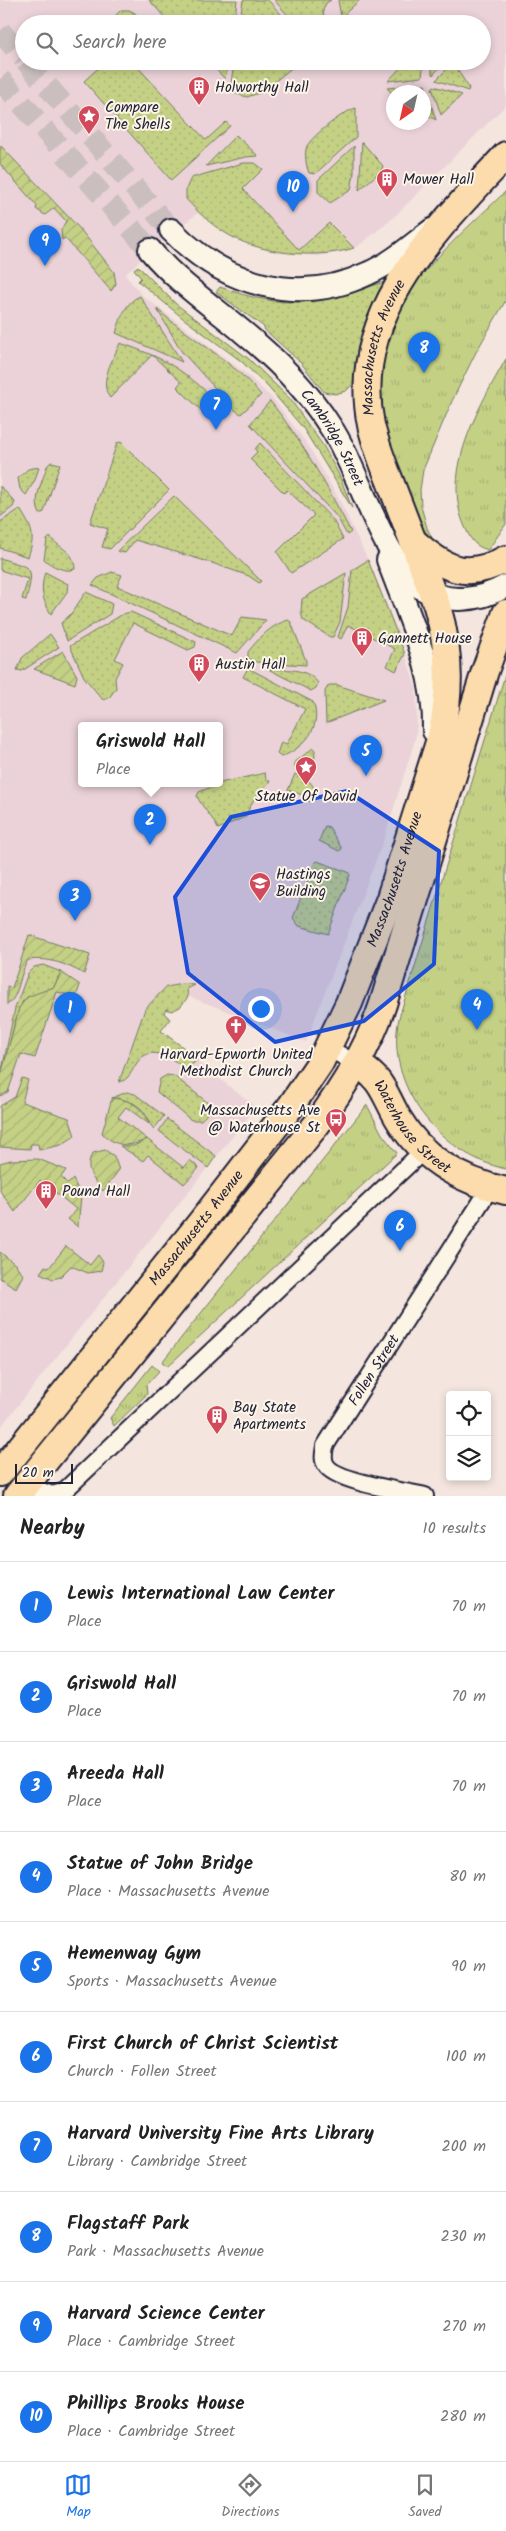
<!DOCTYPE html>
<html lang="en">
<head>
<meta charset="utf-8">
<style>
	:root { --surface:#fff; --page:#f2f2f2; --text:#222; --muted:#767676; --line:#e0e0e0; --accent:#1a73e8 }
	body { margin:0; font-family:Kalam,sans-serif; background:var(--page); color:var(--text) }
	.controls { position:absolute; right:15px; bottom:15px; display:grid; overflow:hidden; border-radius:5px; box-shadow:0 2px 8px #0003 }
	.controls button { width:45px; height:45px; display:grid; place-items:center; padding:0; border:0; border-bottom:1px solid var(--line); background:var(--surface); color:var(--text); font:25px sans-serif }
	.compass { position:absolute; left:386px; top:85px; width:45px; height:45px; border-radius:50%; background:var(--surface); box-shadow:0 2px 8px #0003; rotate:214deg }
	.scale { position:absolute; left:15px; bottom:12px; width:58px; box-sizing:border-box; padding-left:5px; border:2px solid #22223b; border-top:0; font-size:14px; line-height:18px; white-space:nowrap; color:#22223b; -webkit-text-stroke:4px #fcf5e5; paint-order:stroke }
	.you { position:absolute; left:260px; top:1008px; width:18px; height:18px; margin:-12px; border:4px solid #fff; border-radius:50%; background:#1a73e8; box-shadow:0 0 0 8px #1a73e833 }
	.badge { display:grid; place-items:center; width:32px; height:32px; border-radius:50%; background:var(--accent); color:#fff; font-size:16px; font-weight:700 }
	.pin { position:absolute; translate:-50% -41px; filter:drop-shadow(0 1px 2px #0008) }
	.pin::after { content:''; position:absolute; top:26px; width:18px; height:15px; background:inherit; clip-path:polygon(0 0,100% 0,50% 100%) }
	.popup { position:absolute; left:78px; top:722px; width:145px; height:65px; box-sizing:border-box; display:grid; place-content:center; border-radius:5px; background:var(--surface); filter:drop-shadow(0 1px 4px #0005); font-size:16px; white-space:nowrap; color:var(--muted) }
	.popup b { font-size:19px; color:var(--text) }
	.popup::after { content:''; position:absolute; left:50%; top:100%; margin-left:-10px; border:10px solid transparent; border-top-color:var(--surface) }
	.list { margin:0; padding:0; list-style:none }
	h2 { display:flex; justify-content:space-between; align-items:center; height:65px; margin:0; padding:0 20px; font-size:21px }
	h2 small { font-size:16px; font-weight:400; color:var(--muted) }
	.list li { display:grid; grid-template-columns:32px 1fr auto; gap:15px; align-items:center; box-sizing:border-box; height:90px; padding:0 20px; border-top:1px solid var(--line) }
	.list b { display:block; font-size:19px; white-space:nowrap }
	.list p { margin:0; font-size:16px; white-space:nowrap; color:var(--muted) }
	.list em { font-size:16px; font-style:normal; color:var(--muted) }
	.icon { flex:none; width:28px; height:28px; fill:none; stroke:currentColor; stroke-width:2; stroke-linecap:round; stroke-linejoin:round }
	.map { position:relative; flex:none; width:506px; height:1496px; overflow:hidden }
	.search { position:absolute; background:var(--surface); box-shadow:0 2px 8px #0003; left:15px; right:15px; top:15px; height:55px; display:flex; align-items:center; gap:12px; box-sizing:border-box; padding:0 18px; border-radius:28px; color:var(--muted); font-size:19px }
	.sheet { height:965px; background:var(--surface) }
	nav { display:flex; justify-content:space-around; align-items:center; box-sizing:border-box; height:70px; border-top:1px solid var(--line); background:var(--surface); font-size:14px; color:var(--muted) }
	nav a { display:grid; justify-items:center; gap:2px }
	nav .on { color:var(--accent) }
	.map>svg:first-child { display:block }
</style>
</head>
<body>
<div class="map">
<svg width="506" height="1496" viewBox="0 0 506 1496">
	<defs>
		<pattern id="grass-dots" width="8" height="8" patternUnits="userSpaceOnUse" patternTransform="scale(1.25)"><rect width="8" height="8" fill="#c4d185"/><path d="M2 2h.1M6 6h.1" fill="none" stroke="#a8b374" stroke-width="1.8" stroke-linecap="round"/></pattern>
		<pattern id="park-tufts" width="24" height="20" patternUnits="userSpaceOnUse" patternTransform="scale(1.25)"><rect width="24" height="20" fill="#c4d185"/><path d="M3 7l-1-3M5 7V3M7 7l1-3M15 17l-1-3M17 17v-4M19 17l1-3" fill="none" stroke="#a8b374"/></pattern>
		<pattern id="garden-furrows" width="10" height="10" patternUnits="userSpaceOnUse" patternTransform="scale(1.25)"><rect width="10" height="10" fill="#c4d185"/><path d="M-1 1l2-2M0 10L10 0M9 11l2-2" fill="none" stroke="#a8b374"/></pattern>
	</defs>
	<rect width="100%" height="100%" fill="#f4e5df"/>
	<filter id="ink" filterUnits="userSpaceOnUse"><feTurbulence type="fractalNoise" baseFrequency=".02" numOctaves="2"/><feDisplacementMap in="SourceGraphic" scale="10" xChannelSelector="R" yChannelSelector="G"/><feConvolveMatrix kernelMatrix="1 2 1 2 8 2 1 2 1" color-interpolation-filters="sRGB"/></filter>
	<g filter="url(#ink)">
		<path fill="#ead2d8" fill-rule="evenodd" d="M0,0H506V105L392,219L357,247L340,252L316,256L274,249L224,233L198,213L150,250L125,275L143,296L245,373L274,400L308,445L339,499L375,575L398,632L416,688L417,725L415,740L384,839L306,1042L180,993L146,1022L256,1107L0,1428ZM24,24H482V61H24ZM394,92H424V122H394ZM81,726H219V784H81Z"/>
		<path fill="url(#grass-dots)" stroke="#737a60" d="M149,0H237L234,24H171Z
			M243,0H268L290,24H239Z
			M274,0H331L326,3L323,10L324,19L331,24H296Z
			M338,0H360L341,17Z
			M121,10H129L135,13L138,20L134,24H107Z
			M102,61H132L206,140L226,122L230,126L171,180L84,81L104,63Z
			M208,61H228L225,79Z
			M234,61H300L262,92L247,97L234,93L231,84Z
			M407,61H424L422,77L388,81Z
			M432,61H445L433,75L432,74Z
			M453,63L469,88L468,91L436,80Z
			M425,85L436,120L424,113V92L393,94L387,88Z
			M434,86L462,95L441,115L432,88Z
			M356,108V137L315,174L309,173C306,166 304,153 307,146C313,135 344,111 356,108Z
			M236,135L258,156L246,157L206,166Z
			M362,142L383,166L381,171L359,190Z
			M354,146V173L351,190L330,203L318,192V180Z
			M243,163H255L263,169L243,189L299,250L329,223L354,248C317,260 256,254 224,232C210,224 197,211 186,199V189L191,178Z
			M138,266L176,304L249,359L290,399L324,447L340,477L352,508L303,428L268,387L241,361L184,319L138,281L141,278L134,269Z
			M384,282L362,334L354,383L346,391L335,394L324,392L301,363L264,329V327L216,292L220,287C286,311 320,304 384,282Z
			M140,296L182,362L116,333C121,318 125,302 140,296Z
			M157,309C190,339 233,360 261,395L241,414L235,410L182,352Z
			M120,343C165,358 182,369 217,401L205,414L177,387L181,382L152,355L110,398C98,382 113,360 120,343Z
			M270,401C303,442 327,486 351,532L347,535L337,517L250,424Z
			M121,442L169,490L110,549L102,547L108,529L90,523L117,443Z
			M260,443L333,520L343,539L291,573L277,552L314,515L287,490L284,493L250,459L257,452L255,449Z
			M51,462L60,464L44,512L40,514C32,499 43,481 47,466Z
			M39,467L35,480L26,495L20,489L18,478L28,469Z
			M0,486L15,502L13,507L0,517Z
			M174,496L261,581L259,583L249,576L212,563L135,540L125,553L117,551Z
			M20,509C32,529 36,534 28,557L0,548V522Z
			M50,537C61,550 74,550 75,569C65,573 51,566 44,559L47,540Z
			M0,558C33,569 35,565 26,600L22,599L28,579L0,570Z
			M368,560L405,654L396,671L387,666L395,649L348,625L341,639L338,637L348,607L352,570Z
			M45,572L68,584L67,592L51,614C42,599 40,590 45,572Z
			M112,572L122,575L117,586L232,636L242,617L266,620L237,653L92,585L98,578Z
			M346,573L340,622L333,637H330L303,620L301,612L302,599Z
			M86,592L112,604L110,614L67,641L61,623L70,615Z
			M131,612L196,642L195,647L188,650L133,623L115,659L123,663L115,678L116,688L109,698L103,700L84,677L70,646L123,614Z
			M288,620L291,622L306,661V665L256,662L248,658V652C259,638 271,625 288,620Z
			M50,634L59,647L22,671L17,670L22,658Z
			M248,668L313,702C323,727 304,748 281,757L277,754L281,742L287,744L305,709L243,677Z
			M268,669C286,670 306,667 318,683L316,688L311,691Z
			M329,685H337L384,700L326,723L325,691Z
			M313,748L315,750L314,773L311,774L294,766V763Z
			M265,773L266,779L270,781L254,799L245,817L218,829C213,817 202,808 197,796L199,792L224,782Z
			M295,774C307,779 315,782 315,797L311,798L288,790Z
			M325,826L329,827L342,849L339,851L319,841Z
			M317,861L348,872L350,875L328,934L299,926L293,918L314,864Z
			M43,965L61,972L54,987L23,1001C10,1026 11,1054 0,1079L15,1008L28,973L34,967Z
			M182,984L195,985L187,989L188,997L180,1007L172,1011L166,1009L164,1013L170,1019L161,1031L199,1059L186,1069C170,1057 148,1042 135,1066C130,1074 128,1080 119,1082L145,1009L166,987Z
			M167,1075L174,1076L207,1102C211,1110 207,1115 201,1120H191L157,1092L160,1079Z
			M127,1092L135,1094L164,1116L154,1129C148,1123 148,1117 143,1111C136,1102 123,1099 112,1098Z
			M167,1119L216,1156L208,1168L159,1131Z
			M147,1139L184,1168L190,1160L199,1168L184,1184L148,1155L143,1161L120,1146H134Z"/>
		<path fill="url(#park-tufts)" stroke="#737a60" d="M506,191V300L476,352L452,401L423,470L420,490L421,506L427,528L437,548L434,550C421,529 416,510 406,488C399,469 389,451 385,431C375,388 383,337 405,299C427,262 474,222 506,191Z
			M506,359V524L488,550C474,546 471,540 465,527C440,471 479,407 506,359Z
			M506,672V1169C441,1155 384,1086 399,1018Z
			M367,1105L382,1134L397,1153L168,1366L162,1362Z
			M152,1365L159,1371L146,1385L147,1394L114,1426L110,1418Z"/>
		<path fill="url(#garden-furrows)" stroke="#737a60" d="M0,145L80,229L114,272L116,284L111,291L65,238L62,240L61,230L66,221L54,208L45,215L36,209L37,206L0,164Z
			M63,651L77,676L75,684L34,669Z
			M29,935L90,955L84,974C66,964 49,957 28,960C19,973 20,997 7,1005V986L12,988Z
			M61,972L80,985L76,997L57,992L35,1058L21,1054L8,1092L0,1096V1079L19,1008L27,997L54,987Z
			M22,1078L28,1080L22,1102L69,1118L75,1136L61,1145L39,1150L38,1144H31L30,1149L0,1147V1106L15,1097Z
			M112,1098C131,1100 142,1106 149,1124L126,1107L118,1117L147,1139C129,1148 116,1147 102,1133Z
			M105,1150L114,1156L119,1170L103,1191C93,1180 83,1167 93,1153Z
			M38,1159L66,1170L61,1177L68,1184L73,1179L81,1196L78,1227L68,1219L76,1209L40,1180L15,1212L0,1191V1163L11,1160Z
			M66,1246L90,1265L98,1255L103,1262L101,1271L88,1273L71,1266L60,1277L53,1279L40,1273L45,1266L49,1268Z
			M0,1252L16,1265L23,1275L16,1288L0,1278Z"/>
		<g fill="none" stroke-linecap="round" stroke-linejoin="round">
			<path stroke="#cabebe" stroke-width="22" stroke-dasharray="22 11" stroke-linecap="butt" d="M0,31L24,58
				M26,61L171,230
				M0,79L150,250"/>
			<g stroke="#22223b" stroke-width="20">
				<g id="street">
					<path d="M328,1048L357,1064"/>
					<path d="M26,1485L52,1495L63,1492L424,1150"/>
					<path id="s1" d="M425,1496C404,1491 336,1482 326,1465C322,1459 324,1453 325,1446L490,1188"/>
				</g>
			</g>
			<g stroke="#22223b" stroke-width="26">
				<g id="secondary">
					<path d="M171,230C224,285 298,307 369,273C392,263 412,245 432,230"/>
					<path id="s2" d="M150,250C177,282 211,305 243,332C276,359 307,390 330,426C358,467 382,560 420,587C447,605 479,601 506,586"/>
					<path d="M388,560C408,614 436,672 434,731"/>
				</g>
			</g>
			<g stroke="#22223b" stroke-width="30">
				<g id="primary">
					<path d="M413,541C444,569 466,581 506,559"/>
					<path id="s3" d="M357,1064C383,1079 384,1094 398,1118C422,1159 461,1181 506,1191"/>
					<path id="s4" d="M0,1473L202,1221L291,1106L320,1063L349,1003L390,898L441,736C451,693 450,649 437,606C423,567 408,528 393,489C385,468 376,447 371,425C348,314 437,229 506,155"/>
					<path d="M17,1496L317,1124C344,1086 368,1049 383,1004L485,671L506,613"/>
				</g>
			</g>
			<use href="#street" stroke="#fcf5e5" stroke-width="16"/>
			<use href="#secondary" stroke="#fcf5e5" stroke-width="22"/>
			<use href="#primary" stroke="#fcdcac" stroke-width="26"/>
		</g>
	</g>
	<path fill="#1d4ed8" fill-opacity="0.2" stroke="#1d4ed8" stroke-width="4" stroke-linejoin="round" d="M347,791L439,851L434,964L364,1021L275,1042L188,973L175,897L231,817Z"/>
	<defs>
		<g id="building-pin" transform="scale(1.125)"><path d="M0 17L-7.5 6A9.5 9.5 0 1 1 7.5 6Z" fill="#d1495b" stroke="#fcf5e5"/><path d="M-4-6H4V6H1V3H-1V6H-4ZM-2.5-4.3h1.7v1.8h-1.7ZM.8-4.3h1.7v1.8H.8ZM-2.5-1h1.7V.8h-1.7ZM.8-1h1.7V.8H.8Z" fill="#fff"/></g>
		<g id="sight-pin" transform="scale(1.125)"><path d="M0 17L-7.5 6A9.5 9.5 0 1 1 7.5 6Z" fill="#d1495b" stroke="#fcf5e5"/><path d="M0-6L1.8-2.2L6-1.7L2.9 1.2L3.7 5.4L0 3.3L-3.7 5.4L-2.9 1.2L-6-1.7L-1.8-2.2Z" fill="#fff"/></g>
		<g id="university-pin" transform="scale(1.125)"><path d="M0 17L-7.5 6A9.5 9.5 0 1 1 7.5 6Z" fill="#d1495b" stroke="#fcf5e5"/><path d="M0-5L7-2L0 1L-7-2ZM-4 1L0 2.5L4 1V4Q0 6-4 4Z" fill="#fff"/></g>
		<g id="church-pin" transform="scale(1.125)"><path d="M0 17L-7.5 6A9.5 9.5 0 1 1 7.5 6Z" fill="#d1495b" stroke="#fcf5e5"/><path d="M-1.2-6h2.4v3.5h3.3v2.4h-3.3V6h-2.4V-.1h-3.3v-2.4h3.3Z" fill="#fff"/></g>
		<g id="bus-pin" transform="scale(1.125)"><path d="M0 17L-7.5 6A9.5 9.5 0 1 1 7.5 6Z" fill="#d1495b" stroke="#fcf5e5"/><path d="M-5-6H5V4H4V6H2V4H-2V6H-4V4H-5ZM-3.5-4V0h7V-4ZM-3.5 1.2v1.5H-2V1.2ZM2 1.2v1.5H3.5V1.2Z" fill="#fff"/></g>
	</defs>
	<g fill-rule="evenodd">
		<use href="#building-pin" x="199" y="87"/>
		<use href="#sight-pin" x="89" y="116"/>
		<use href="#building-pin" x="387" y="179"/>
		<use href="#building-pin" x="362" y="638"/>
		<use href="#building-pin" x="199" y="664"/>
		<use href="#sight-pin" x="306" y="767"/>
		<use href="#university-pin" x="260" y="883"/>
		<use href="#church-pin" x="236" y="1026"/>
		<use href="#bus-pin" x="336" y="1119"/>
		<use href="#building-pin" x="46" y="1191"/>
		<use href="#building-pin" x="217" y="1416"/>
	</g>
	<g text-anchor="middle" stroke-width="4" stroke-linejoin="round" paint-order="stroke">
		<g font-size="15" fill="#22223b" stroke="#fcf5e5" text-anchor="start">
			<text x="215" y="92">Holworthy Hall</text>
			<text x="105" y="112">Compare<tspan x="105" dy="17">The Shells</tspan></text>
			<text x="403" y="184">Mower Hall</text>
			<text x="378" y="643">Gannett House</text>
			<text x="215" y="669">Austin Hall</text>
			<text x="306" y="801" text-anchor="middle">Statue Of David</text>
			<text x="276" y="879">Hastings<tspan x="276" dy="17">Building</tspan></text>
			<text x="236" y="1059" text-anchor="middle">Harvard-Epworth United<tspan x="236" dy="17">Methodist Church</tspan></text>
			<text x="320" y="1115" text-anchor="end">Massachusetts Ave<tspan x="320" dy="17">@ Waterhouse St</tspan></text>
			<text x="62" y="1196">Pound Hall</text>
			<text x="233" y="1412">Bay State<tspan x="233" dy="17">Apartments</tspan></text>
		</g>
		<g font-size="15" fill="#22223b" stroke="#fcf5e5">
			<text dy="5" stroke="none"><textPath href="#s4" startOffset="1274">Massachusetts Avenue</textPath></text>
			<text dy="5" stroke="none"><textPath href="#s2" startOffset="264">Cambridge Street</textPath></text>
			<text dy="5" stroke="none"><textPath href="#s4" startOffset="719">Massachusetts Avenue</textPath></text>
			<text dy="5" stroke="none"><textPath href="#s3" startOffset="85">Waterhouse Street</textPath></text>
			<text dy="5" stroke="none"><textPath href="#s4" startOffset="314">Massachusetts Avenue</textPath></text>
			<text dy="5" stroke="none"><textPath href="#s1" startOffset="215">Follen Street</textPath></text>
		</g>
	</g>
</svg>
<div class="controls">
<button><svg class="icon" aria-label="locate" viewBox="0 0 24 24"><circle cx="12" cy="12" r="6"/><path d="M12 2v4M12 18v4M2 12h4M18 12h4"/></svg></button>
<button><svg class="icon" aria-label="layers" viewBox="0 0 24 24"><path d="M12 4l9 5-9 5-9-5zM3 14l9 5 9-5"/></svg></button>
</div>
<svg class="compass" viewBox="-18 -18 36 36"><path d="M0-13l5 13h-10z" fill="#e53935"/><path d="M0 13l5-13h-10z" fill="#767676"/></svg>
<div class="scale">20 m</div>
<div class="you"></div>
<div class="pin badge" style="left:70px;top:1033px">1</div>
<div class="pin badge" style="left:150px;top:845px">2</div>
<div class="popup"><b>Griswold Hall</b>Place</div>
<div class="pin badge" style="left:75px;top:921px">3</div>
<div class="pin badge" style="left:477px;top:1030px">4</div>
<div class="pin badge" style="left:366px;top:776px">5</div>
<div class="pin badge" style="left:400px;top:1251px">6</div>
<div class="pin badge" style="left:216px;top:430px">7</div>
<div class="pin badge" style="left:424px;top:373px">8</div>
<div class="pin badge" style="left:45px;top:266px">9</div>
<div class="pin badge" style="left:293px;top:212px">10</div>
<div class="search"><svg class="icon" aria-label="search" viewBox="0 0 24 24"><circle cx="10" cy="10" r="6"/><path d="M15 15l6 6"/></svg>Search here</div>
</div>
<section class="sheet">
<h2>Nearby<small>10 results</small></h2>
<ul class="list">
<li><span class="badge">1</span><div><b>Lewis International Law Center</b><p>Place</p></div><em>70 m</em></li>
<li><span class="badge">2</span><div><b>Griswold Hall</b><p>Place</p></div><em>70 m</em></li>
<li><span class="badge">3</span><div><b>Areeda Hall</b><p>Place</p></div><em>70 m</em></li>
<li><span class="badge">4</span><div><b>Statue of John Bridge</b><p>Place · Massachusetts Avenue</p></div><em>80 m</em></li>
<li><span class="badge">5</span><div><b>Hemenway Gym</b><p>Sports · Massachusetts Avenue</p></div><em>90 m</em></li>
<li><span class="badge">6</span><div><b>First Church of Christ Scientist</b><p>Church · Follen Street</p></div><em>100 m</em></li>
<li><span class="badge">7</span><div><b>Harvard University Fine Arts Library</b><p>Library · Cambridge Street</p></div><em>200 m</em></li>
<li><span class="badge">8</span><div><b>Flagstaff Park</b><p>Park · Massachusetts Avenue</p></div><em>230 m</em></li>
<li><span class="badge">9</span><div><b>Harvard Science Center</b><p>Place · Cambridge Street</p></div><em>270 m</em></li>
<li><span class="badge">10</span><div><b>Phillips Brooks House</b><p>Place · Cambridge Street</p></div><em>280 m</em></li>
</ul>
</section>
<nav>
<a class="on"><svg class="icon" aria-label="map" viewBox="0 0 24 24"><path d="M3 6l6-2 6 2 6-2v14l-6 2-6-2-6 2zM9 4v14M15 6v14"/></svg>Map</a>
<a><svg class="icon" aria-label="directions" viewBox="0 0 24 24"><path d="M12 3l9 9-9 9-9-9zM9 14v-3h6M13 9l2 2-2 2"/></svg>Directions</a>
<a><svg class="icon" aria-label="saved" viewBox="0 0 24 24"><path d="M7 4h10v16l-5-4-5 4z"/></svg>Saved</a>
</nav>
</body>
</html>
